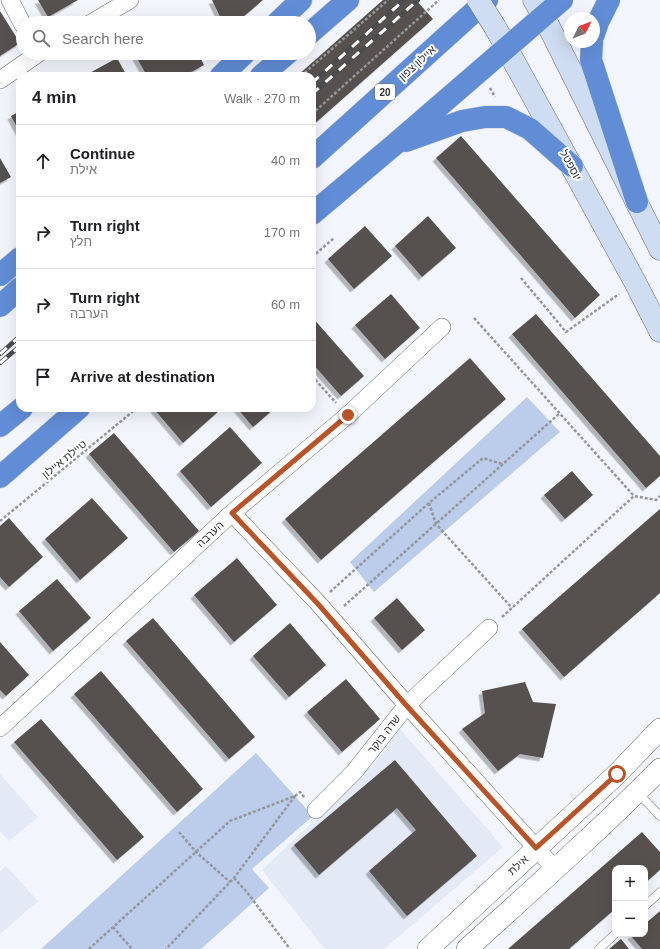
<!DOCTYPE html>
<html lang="en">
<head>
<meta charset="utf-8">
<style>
	:root { --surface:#fff; --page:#f2f2f2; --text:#202124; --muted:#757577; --line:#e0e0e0 }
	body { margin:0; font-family:Helvetica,Heebo,sans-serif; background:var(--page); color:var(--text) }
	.controls { position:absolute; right:12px; bottom:12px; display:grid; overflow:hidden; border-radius:8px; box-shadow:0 4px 16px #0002 }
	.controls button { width:36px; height:36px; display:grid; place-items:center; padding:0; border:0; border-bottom:1px solid var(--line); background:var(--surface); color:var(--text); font:20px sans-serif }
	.compass { position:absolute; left:564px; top:12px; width:36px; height:36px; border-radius:50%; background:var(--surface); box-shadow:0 4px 16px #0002; rotate:48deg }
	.stop { position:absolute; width:12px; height:12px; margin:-9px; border:3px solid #ba5327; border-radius:50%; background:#fff }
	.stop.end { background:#ba5327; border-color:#fff; box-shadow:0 1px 4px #0008 }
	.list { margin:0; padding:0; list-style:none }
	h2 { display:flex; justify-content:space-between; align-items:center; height:52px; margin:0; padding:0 16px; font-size:17px }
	h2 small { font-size:13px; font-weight:400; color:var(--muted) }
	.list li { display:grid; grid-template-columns:26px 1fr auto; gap:12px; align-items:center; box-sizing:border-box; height:72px; padding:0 16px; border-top:1px solid var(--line) }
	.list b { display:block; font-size:15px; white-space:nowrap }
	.list p { margin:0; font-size:13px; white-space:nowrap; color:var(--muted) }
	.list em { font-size:13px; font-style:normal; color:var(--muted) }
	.icon { flex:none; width:22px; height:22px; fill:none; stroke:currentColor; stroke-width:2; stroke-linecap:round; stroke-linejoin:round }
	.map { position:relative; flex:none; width:660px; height:949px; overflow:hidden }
	.search { position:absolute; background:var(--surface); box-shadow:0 4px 16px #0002; left:16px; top:16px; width:300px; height:44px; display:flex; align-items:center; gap:10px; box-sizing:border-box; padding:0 14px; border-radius:22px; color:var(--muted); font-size:15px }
	.panel { position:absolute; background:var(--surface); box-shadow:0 4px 16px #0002; left:16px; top:72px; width:300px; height:340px; border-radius:12px }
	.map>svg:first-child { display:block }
</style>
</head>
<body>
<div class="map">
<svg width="660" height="949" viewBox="0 0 660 949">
	<defs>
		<filter id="shadow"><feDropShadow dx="-3.5" dy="3.5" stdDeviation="0" flood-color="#0004"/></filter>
	</defs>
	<rect width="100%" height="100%" fill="#f2f5fb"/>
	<path fill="#e3eaf6" d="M400,729L503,847L384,949H325L262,870L374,764Z
		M0,774L38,817L9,841L0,831Z
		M6,866L38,901L0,934V871Z"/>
	<path fill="#bbcdea" d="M527,397L560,432L374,592L350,562Z
		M256,753L313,816L252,869L269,888L201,949H41Z"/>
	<path fill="#57514f" filter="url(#shadow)" d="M38,0H78L48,17Z
		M212,0H263L236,23H223Z
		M383,0H416L433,19L312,126V76H297Z
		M0,11L20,43L0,56Z
		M134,53H198L204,65L184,76H147Z
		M117,58L127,76H84Z
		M20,111V133L11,116Z
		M461,136L600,295L575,318L436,158Z
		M0,158L11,177L0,183Z
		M428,216L456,248L422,277L395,246Z
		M365,226L392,256L354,289L328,259Z
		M391,294L420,328L385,359L355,325Z
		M536,314L660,456V476L646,488L512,334Z
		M312,317L364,376L341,396L312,363Z
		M470,358L506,399L321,560L285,519Z
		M155,408H218L220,410L183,443L154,409Z
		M237,408H275L253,427Z
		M230,427L262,463L211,507L180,471Z
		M114,433L199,531L174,552L89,454Z
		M572,471L593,495L565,519L544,495Z
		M92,498L128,538L80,580L45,539Z
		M660,509V593L564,677L522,629Z
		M9,518L43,557L9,587L0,577V526Z
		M237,558L277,605L234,642L194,595Z
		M57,579L91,618L53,651L19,611Z
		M397,598L425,630L402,650L374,618Z
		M153,618L255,737L229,759L126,641Z
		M290,623L326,665L289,697L253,656Z
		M0,642L29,675L6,696L0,690Z
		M101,671L203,789L177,812L74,694Z
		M346,679L380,719L342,752L307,712Z
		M525,682L533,702L556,704L543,758L520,754L498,771L462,729L485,713L482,691Z
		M41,719L144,837L117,860L14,742Z
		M395,760L477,856L407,916L369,871L416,830L397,808L319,875L294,845Z
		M642,832L660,852V870L645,883V868H615V909L569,949H508Z
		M660,911V949H642L631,936L633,934H645V924Z
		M621,939L629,949H609Z"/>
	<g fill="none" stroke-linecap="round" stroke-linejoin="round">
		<g stroke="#696c70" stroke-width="9">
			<path id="service" d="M638,793L660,816
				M645,906L660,892
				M599,949L615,934"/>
		</g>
		<g stroke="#696c70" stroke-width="18">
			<path id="minor" d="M10,0L23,25
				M91,23L130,0
				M0,80L39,53
				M232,513L318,603L407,705L555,869
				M0,728L232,513L348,415L442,327
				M316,810L354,772L407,705L489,628"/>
		</g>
		<g stroke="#696c70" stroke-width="22">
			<path id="tertiary" d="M428,949L617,774L660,729
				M467,949C532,890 598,832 660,769"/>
		</g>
		<g stroke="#696c70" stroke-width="23">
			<path id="secondary" d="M534,0L544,17L660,249
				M495,27L635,282L660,331"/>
		</g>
		<g stroke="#d2d2d2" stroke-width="23">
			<path id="motorway" d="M277,23L301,0
				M309,34L348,0
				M594,34L598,22L609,0
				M592,42L591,60L637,202
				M221,76L245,53
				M261,76L288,53
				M406,141L462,121L485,117H506L530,129L572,166
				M312,158L487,0
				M312,214L394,145L562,0
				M0,275L20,258
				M0,306L20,288
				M0,426L22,408
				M0,477L79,408"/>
		</g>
		<path stroke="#94969a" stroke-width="2.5" stroke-dasharray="3 2" stroke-linecap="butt" d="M301,76L388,0
			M490,88L495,97
			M312,114L439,0
			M312,257L334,238
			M521,278L566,332L619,294
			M474,318L634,496
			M312,376L336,403
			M429,503L436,524L512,608
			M0,521L137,408
			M330,592L429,503L483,458L502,464
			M344,606L560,413
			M502,617L634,496L656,500L660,496
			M295,796L300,792L305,798
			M179,832L196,852L230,882
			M234,878L246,891L290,949
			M113,927L132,949
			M89,949L230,821L295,796L234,878L166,949"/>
		<use href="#service" stroke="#fff" stroke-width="8"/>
		<use href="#minor" stroke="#fff" stroke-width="17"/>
		<use href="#tertiary" stroke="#fff" stroke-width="21"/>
		<use href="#secondary" stroke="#cfddf2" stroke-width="22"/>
		<use href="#motorway" stroke="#608dd5" stroke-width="22"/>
		<g stroke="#4b4c4f" stroke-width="4.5">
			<path id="rail" d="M312,83L404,0
				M312,94L418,0
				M0,354L20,336
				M0,363L20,346"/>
		</g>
		<use href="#rail" stroke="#fff" stroke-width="3" stroke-dasharray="9" stroke-linecap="butt"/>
		<g stroke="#696c70" stroke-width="23" stroke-linecap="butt">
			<path id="secondary-bridge" d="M478,0L495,27"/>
		</g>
		<use href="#secondary-bridge" stroke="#cfddf2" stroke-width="22"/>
	</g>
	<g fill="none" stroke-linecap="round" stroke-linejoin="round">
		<path stroke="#ba5327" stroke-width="5" d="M348,415L232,513L318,604L406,705L536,848L617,774"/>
	</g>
	<g text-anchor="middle" stroke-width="4" stroke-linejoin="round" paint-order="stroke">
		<rect fill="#fff" stroke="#6f7071" stroke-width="1" x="375" y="84" width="20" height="16" rx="3"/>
		<g font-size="10" font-weight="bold" fill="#313234">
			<text x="385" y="96">20</text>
		</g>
		<g font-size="11" fill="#313234" stroke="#fff">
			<text transform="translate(417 63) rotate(-42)" y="4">איילון צפון</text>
			<text transform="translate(571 165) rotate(61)" y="4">יוספטל</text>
			<text transform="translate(64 459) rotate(-39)" y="4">טיילת איילון</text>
			<text transform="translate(210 534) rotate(-43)" y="4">הערבה</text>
			<text transform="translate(384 734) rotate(-52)" y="4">שדה בוקר</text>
			<text transform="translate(518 865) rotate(-43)" y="4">אילת</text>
		</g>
	</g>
</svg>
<div class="controls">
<button>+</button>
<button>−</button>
</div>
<svg class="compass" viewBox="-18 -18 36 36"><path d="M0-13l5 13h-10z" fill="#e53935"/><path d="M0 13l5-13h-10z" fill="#757577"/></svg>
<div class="stop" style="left:617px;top:774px"></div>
<div class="stop end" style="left:348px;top:415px"></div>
<div class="search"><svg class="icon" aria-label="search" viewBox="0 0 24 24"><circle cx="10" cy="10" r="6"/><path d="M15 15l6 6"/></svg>Search here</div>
<section class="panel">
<h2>4 min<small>Walk · 270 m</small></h2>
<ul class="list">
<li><svg class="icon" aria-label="ahead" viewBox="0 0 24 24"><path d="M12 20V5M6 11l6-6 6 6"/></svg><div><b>Continue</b><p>אילת</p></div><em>40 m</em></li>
<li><svg class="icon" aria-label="right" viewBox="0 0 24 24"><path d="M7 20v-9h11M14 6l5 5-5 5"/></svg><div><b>Turn right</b><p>חלץ</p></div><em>170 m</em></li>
<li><svg class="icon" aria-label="right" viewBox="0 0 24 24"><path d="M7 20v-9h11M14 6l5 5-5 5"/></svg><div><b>Turn right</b><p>הערבה</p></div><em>60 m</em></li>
<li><svg class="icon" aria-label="arrive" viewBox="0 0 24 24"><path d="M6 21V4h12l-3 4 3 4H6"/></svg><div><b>Arrive at destination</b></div></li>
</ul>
</section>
</div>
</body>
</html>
